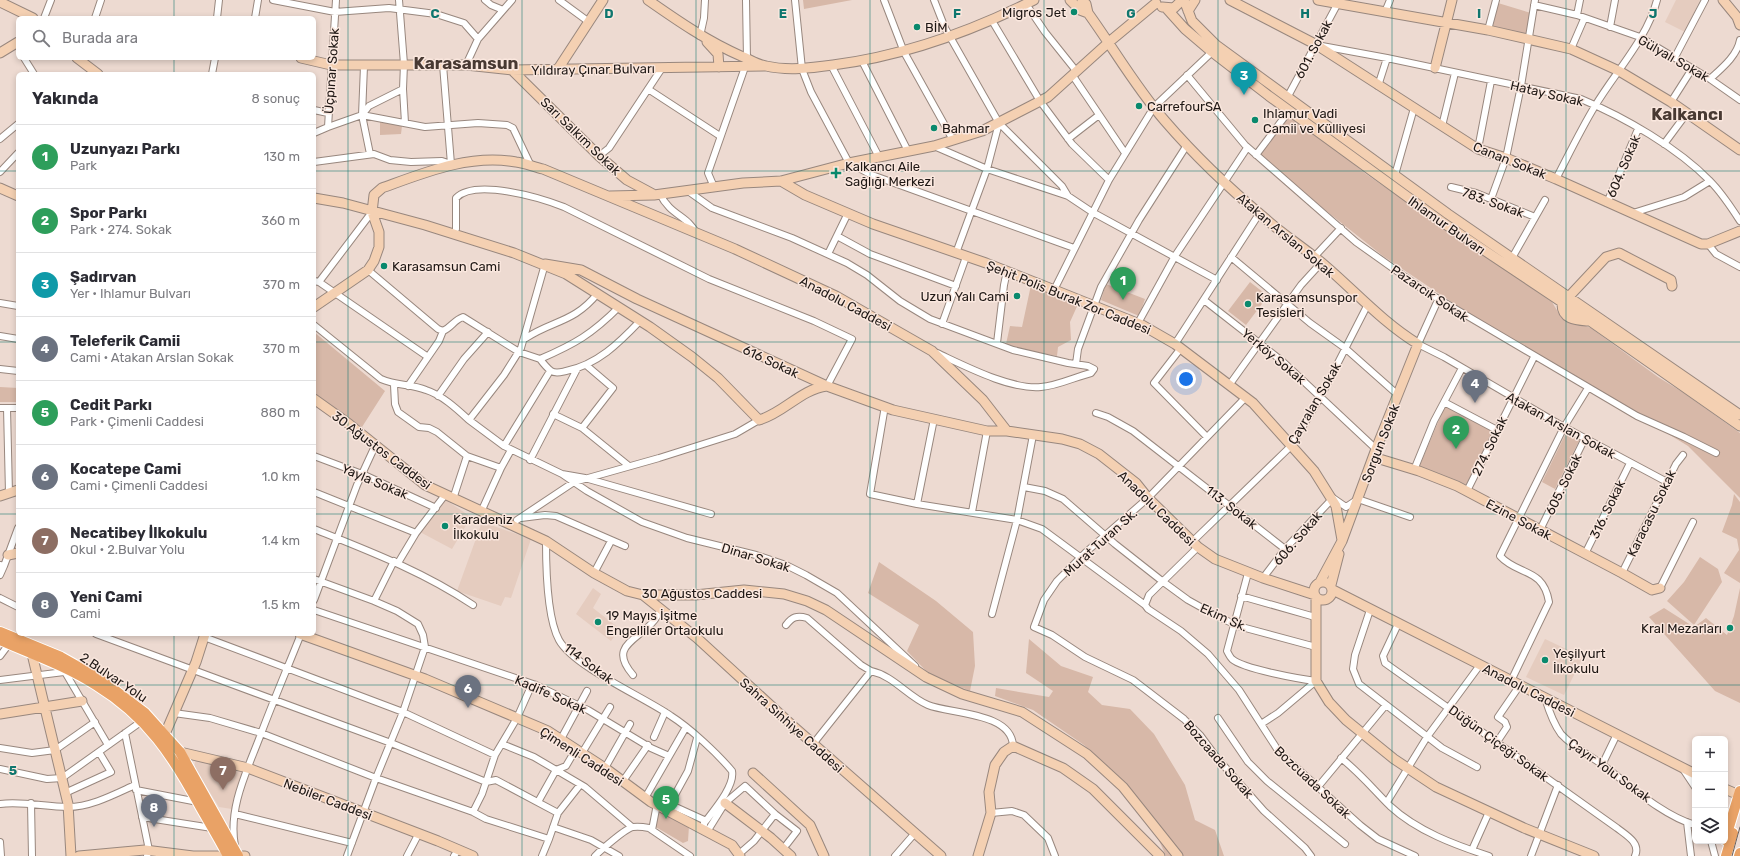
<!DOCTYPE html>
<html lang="tr">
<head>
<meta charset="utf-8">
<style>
	:root { --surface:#fff; --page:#f7f7f7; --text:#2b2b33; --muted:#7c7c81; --line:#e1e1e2; --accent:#2563eb }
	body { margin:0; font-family:Rubik,sans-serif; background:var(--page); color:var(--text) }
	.controls { position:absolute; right:12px; bottom:12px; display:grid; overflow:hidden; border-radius:6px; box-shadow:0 2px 6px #0003 }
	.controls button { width:36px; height:36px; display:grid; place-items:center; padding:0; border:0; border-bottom:1px solid var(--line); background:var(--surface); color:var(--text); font:20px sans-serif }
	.you { position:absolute; left:1186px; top:379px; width:14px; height:14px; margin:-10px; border:3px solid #fff; border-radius:50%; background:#1a73e8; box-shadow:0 0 0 6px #1a73e833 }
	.badge { display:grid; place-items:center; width:26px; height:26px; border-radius:50%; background:var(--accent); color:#fff; font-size:13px; font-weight:700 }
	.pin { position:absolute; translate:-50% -33px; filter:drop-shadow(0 1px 2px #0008) }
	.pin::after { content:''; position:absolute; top:21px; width:14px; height:12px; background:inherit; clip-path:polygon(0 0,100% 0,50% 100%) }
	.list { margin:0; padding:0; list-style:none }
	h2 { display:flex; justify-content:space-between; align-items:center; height:52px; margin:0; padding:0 16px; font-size:17px }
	h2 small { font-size:13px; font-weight:400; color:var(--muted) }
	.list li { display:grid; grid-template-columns:26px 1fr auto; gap:12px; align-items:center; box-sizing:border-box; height:64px; padding:0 16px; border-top:1px solid var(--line) }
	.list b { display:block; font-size:15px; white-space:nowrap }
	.list p { margin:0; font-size:13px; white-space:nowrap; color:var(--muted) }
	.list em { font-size:13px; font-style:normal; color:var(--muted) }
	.icon { flex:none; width:22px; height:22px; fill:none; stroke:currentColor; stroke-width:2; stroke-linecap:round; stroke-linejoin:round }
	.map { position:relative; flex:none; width:1740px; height:856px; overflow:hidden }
	.search { position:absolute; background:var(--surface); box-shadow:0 2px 6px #0003; left:16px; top:16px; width:300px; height:44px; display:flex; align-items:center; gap:10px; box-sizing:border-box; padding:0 14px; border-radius:6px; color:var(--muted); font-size:15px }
	.panel { position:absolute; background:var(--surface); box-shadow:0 2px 6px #0003; left:16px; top:72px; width:300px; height:564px; border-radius:6px }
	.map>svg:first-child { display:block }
</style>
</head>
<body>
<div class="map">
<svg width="1740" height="856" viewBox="0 0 1740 856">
	<rect width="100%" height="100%" fill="#eddad1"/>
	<path fill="#e5ccbf" d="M1676,0H1700L1685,32L1665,22Z
		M446,500L471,517L452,549L420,532Z
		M482,522L531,539L511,598L505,597L501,606L457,591Z
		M593,588L601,594L593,608L620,629L611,641L576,614Z
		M1545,639L1583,657L1564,695L1526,677Z
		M196,759L243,772L232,809L219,807L194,767Z"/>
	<path fill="#d7b8a8" d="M803,0H852L804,9Z
		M1498,3L1531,13L1527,36L1493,26Z
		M1289,111L1366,174L1552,302L1561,317L1591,328L1658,377L1684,393L1740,433V498L1688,446L1459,307L1383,256L1256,155Z
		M380,122L402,126L401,134L380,135Z
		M1250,282L1268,296L1246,325L1228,311Z
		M1106,284L1145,299L1139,316L1101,300Z
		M1031,285L1079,302L1070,322L1071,340L1058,347L1057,356L1014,348L1006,344L1010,326L1022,327Z
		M314,332L385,391L362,427L314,394Z
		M0,387L18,388V402H0Z
		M1445,406L1493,430L1467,487L1419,467Z
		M1566,433L1580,439L1555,489L1542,482Z
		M1734,494L1740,502V583L1724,573L1739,550L1737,539L1722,532L1732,505Z
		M1700,557L1718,569L1722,582L1694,625L1667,601L1684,582Z
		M879,562L936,601L973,632L975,666L970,691L930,675L907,651L919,625L868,593Z
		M1740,588V703L1715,691L1649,617L1664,608L1694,627L1706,618L1727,635L1734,616Z
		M1029,639L1061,666L1093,677L1088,692L1102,705L1130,709L1154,734L1185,785L1195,820L1215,830L1224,856H1166L1144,807L1084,745L1033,710L995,696L996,688L1049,697L1053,691L1026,673Z
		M657,808L689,826L688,841L683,843L654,826Z"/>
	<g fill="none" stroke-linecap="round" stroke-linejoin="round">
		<g stroke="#98877e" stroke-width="8">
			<path id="street" d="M273,0L335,12L389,8L436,14L464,23L478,39
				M399,0L404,64L403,89
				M485,0L491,5L503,10
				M559,0L589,22
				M746,0L747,59
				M795,0L802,69L811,92L849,163L872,175L1074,248
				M884,0L904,52L953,140
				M934,0L945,28L999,123L987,169L956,253
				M1026,4L1045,32L1077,72
				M1534,5L1577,15L1640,37L1710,79L1740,100
				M1385,12L1390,0
				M1577,15L1580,0
				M44,18L51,0
				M95,18L101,0
				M217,18L219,0
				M255,18L258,0
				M991,19L1040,101L1072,144L1109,180
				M1610,27L1615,0
				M1488,30L1496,0
				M700,36L704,18L705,0
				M1322,46L1387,58L1581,99C1624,117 1678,148 1710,181C1722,193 1731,207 1740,221
				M1571,49L1584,19
				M1675,57L1705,0
				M24,58L34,74
				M862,61L908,151
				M466,65L478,39L512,0
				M831,65L879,157
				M212,74L215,58
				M1187,75L1245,145L1356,242L1425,291L1637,416L1684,437L1716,453
				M1073,76L1125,153
				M1710,79C1722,68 1737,56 1740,40
				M1378,86L1387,58
				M648,89L720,136
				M1287,98L1339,1
				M1671,102L1692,69
				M314,110L328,113
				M362,115L364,66
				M999,123L1062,186L1068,196
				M1442,126L1455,73
				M328,127L362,115L425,127L478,123L507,125L513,128L531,166
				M314,133L328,127L336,0
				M0,139L18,124
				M1068,139L1099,115
				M1664,144L1687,113
				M934,146L987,169L1068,196L1092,212L1217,280
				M1478,149L1491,81
				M370,154L362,115L369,106L403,89L405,123
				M1256,155L1289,111
				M599,156L609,148L662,68
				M314,162L374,154L390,160L411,162L442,161L451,164L443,65
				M0,172L18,153
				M1395,175L1414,108
				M1556,179C1569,154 1581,129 1595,106C1616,71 1647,39 1657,0
				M714,187L708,173L745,67
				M1451,187L1476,193L1535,217
				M688,191L712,208L792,238L847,263L867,275L900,301L930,319L1013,350L1068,363L1088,366L1094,369L1091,373C1075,377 1057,386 1041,387C1011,390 965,366 937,353
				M660,194C670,215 688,216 696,233
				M1491,199L1506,158L1521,86L1535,0
				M1607,203L1638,129
				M1633,213L1684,197L1710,181
				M452,234L456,229V198C475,178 541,198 564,207L709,279L814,321L852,339L827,386
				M837,236L870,254L956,286
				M1708,244L1716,254L1740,267
				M828,254L848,213
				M1231,257L1310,323L1345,348L1398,395
				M1314,257L1341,228
				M1512,258L1545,200
				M368,270L438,329L443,331C452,327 454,320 463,317L519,352L540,359
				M314,281L319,282L372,212
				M319,282L428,357
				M1054,290L1109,180L1154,107L1212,52
				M1204,300L1282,361L1376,449
				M1438,300L1418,344L1444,357L1564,427L1667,482
				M0,303L18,306
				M619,307C592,334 575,344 540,359C543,363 547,368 551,371C556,374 561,372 566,371C597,365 619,343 640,321
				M1138,323L1175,256L1247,148
				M942,324L966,257
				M314,325L381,379C397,386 411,384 426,390C442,395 457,409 469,420L504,375L521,348L545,264
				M0,336L18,339
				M526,338C553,320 574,323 598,293
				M997,343L1004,285L1007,271
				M1175,344L1259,214
				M1181,348L1154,383L1207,437
				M1076,364L1078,349L1101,287L1139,220L1187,145
				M586,365L613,388L582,428L629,466
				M0,369L18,371
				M1230,384L1301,285L1322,262
				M394,385L395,404L398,412L419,427L429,428L437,432L467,456L453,499
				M408,386L439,341L443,331
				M438,396L464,359L488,332
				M1246,397L1148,498L1085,553L1057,581L1044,600L1034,627L1052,635L1085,657L1133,680L1184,719L1200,735L1217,758L1264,811L1305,848L1311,856
				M1444,402L1497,430
				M885,406L870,494L917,504
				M0,408H18
				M7,408L9,493
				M1096,413L1108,417L1133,431L1285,549
				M553,414L582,428
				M934,419L917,504L1017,520L1033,435
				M469,420L504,446L562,474L585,478L711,514
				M504,446L550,371
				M314,456L362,474L436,508
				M467,456L501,468L481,512
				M530,460L577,369
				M501,468L511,450
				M1414,470L1434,421L1462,368
				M562,474L587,491L642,522L687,538L756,555L786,565L806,575L837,593L915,666
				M1024,487L1045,491L1063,499L1115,544L1162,581L1188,600L1215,615L1238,626L1316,647
				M1467,491L1534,357
				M314,492L416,533
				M972,512L987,431
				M521,518L545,515L556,516L625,546
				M517,520L574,482L659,458L735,434L759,420
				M314,529C369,551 424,572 473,605
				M1540,530L1585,438
				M546,541C546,566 547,618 559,640C574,667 644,697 671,716C690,728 718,754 732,771C735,786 714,810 705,822
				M1193,541L1291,446L1321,396L1368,304
				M1585,554L1630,463
				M398,563L416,533L445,495
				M0,565L4,566L0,575
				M4,566L18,528
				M594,573L611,541
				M1248,573L1227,651C1228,653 1230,657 1232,659C1243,669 1300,679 1316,681
				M1622,573L1676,464L1683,455
				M1263,578L1285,549L1333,498L1346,507L1358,499L1410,517
				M314,579L374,601
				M1660,588L1693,522
				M1241,596L1315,617
				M0,598L18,607
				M314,600L357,485L375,446
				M1145,605L1149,595L1198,547
				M314,610L536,685L588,710L651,748L669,756
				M1370,610L1355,655L1353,669L1359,684L1442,748L1477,767
				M992,614L1017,520L1042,529L1145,605L1148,609L1181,631L1208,654L1239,690L1279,752L1360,825L1378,839L1415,856
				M1398,624L1383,656L1385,663L1617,828C1626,835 1641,843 1635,856
				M786,625C792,617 797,615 807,618L861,665L871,671
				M96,634L391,743L486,782L496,780L558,813L549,839L486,819L473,812
				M204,637L403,712L495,755
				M0,656L9,644L21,634
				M62,667L108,745
				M633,675C609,647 634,642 652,623C656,619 658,614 661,610
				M0,680L64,672
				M1511,681L1549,602C1543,567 1518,576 1500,556L1564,427L1588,388
				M1545,698C1549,711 1553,723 1561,734C1572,746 1587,754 1600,763C1629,784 1661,815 1695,825
				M174,713L210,718L261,733L376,778L473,812L482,794L495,755L517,718L529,691L536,685
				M1218,718L1248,762L1267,781L1345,844
				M1261,724L1278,713L1316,681
				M125,733L149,850L147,856
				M654,737L665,712
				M697,738L688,771L671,802V805L704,820V825
				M561,739L587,691
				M1497,742L1507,727L1505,722L1498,717L1520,685
				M502,744L534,757L585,787L632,827
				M813,744L871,671C894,676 907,696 928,705C950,714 1012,712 1013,746
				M0,748L32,753L55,750L95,722
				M582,753L610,707
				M1341,758C1360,773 1374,790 1390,806C1417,831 1455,845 1489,856
				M1602,765L1617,734
				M605,768L630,724
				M0,769L47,779L62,778L142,721
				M1683,769L1695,787
				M623,781L648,745
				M1317,788L1385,706
				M136,790L198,802
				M65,793L111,772L99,752
				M645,798L686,727
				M538,802L556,770L566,766L576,749
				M1387,802L1427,737L1480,665
				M31,803L32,856
				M0,804C23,801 45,807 68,807C91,807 115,794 135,785
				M558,813L580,785
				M991,813L1012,811L1024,815L1048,838L1055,856
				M235,814L352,843
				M142,817L212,828
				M1687,822L1691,856
				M553,827L591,840L619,856
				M652,830L657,804
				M707,832L725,803L745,786L775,814L797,831L787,844
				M1711,841L1715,856
				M0,842L1,856
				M235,846C228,809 246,773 259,739C272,704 287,669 301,634
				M1472,850L1489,812
				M739,854L754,841L775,814
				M347,856L376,778L403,712L425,647L423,635L418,624L397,611L374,601L394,561
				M407,856L419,833
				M454,856L458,850
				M542,856L549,839
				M595,856C601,850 626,828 633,827C639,826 644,827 649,828L690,856
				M895,856L915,833
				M1531,856L1558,785"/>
		</g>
		<g stroke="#98877e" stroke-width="11">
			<path id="secondary" d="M648,0C678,21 707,41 741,56C749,59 758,65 766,66C788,71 811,68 833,65C903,56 970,32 1034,0
				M1070,0L1080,10L1088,13
				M1082,0L1086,4L1088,13C1114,49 1136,88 1165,121C1196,157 1231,190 1267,220C1284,235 1304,248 1322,263C1354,290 1382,322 1418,344L1376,449L1342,541L1320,582
				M1184,0L1192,21L1216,45L1448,214L1740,415
				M1230,0L1315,44L1478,149L1506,158L1556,179L1701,244H1708L1740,231
				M1318,0L1488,30L1571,49L1619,71L1671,102L1740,150
				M1723,0L1737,17L1740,25
				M0,2L33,18
				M1162,7L1174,8L1182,0
				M1167,9L1185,29L1212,52L1269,96L1442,222L1590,321L1740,426
				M1188,11L1195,0
				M707,42L718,54L719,67
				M0,53L18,42
				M77,58L98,74
				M301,58L331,65H466L512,70L766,66
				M1435,68L1452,0
				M558,69L603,0
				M512,70L599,156L627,180L653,194
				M781,181L805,195L873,224L986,263L1047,287L1142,325L1175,344L1253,403L1314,471L1336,506L1342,540
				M0,188L18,196
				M610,196L654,195L743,183L781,181L849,163L934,146L982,131L1048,97L1109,42L1156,3
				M314,198L343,203L425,225L514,253L566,274L650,327L692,357L718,378L759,420C784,413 801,389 827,386
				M545,264L581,270L637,299L827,386L893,410L987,431H1007L1062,439L1080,444L1099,454L1136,483L1148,498L1198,547L1215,559L1263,578L1315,595
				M314,307L368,270L374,261L379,247V232L372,212L374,195L382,188C426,172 469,154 516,162C525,163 534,167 543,169L735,249L836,296L869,315L932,351L983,400L1007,431
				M1587,321C1575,320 1562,319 1562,304L1606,257L1619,253L1671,280L1672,286
				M314,399L349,424L425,485L546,541L594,573L627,591L643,595H695L744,590L784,594L807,601L826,610L926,677L962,694L1022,712L1087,754L1123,787L1178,856
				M1373,457L1419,471L1457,486L1622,573L1652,590L1660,588
				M0,496L18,490
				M8,555L18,553
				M1314 591a9 9 0 1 1 18 0a9 9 0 1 1-18 0Z
				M1331,585L1339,554
				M1333,590L1695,774
				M643,595L697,638L793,726L941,856
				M1316,597V681L1329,702L1346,720L1394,759L1436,787L1524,828L1594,856
				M300,634L425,679L548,731L605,768L651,802L732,845L740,856
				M32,654L68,804L71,856
				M0,714L82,701
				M165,734L196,662L205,634
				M180,752L248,768L438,841L473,856
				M753,773L810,825L824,856
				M1725,789L1739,795
				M725,803L771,838L791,856
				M79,856L145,850L193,856H245
				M978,856L991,813L989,792L995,765L1004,752L1013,746L1063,768L1093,789L1160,856"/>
		</g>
		<g stroke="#fff" stroke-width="12">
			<path id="primary" d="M0,632L61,657L100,679L145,713L180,752L238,856
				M0,640C32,654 66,666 96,685C148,717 173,756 201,808C210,824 220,840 228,856
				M1725,840L1740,791
				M1726,856L1733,833
				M1739,856L1740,853"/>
		</g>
		<use href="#street" stroke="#fff" stroke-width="6"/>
		<use href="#secondary" stroke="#f4d0b2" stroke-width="9"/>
		<use href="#primary" stroke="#e9a266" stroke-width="10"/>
		<path stroke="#685d58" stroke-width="1" d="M1732,856L1740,827"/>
	</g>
	<path fill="none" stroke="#0f766e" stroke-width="1" stroke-opacity="0.55" d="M174,0V18M348,0V856M522,0V856M696,0V856M870,0V856M1044,0V856M1218,0V856M1392,0V856M1566,0V856M174,58V74M0,171H18M314,171H1740M0,342H18M314,342H1740M0,514H18M314,514H1740M174,634V856M0,685H1740"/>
	<g fill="#09896d" stroke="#fae7de" stroke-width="1.5">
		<circle cx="1074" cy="12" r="4"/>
		<circle cx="917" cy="27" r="4"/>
		<circle cx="1139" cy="106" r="4"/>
		<circle cx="1255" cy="120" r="4"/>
		<circle cx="934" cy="128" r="4"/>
		<path d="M834 167h4v4h4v4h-4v4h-4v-4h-4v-4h4z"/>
		<circle cx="384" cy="266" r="4"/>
		<circle cx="1017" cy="296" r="4"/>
		<circle cx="1248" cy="304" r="4"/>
		<circle cx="445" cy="526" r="4"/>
		<circle cx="598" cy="622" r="4"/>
		<circle cx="1730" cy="628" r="4"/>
		<circle cx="1545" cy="660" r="4"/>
	</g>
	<g text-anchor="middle" stroke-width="3" stroke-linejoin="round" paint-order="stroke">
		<g font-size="13" fill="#1e1714" stroke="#fae7de" text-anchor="start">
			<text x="1066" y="17" text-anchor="end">Migros Jet</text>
			<text x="925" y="32">BİM</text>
			<text x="1147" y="111">CarrefourSA</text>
			<text x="1263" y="118">Ihlamur Vadi<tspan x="1263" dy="15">Camii ve Külliyesi</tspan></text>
			<text x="942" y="133">Bahmar</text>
			<text x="845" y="171">Kalkancı Aile<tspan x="845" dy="15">Sağlığı Merkezi</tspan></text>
			<text x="392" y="271">Karasamsun Cami</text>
			<text x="1009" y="301" text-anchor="end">Uzun Yalı Cami</text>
			<text x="1256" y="302">Karasamsunspor<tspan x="1256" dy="15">Tesisleri</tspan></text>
			<text x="453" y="524">Karadeniz<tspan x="453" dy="15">İlkokulu</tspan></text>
			<text x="606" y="620">19 Mayıs İşitme<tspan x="606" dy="15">Engelliler Ortaokulu</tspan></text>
			<text x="1722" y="633" text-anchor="end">Kral Mezarları</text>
			<text x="1553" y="658">Yeşilyurt<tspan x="1553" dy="15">İlkokulu</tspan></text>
		</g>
		<g font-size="13" fill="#1e1714" stroke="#fae7de">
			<text transform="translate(1313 49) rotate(-62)" y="5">601. Sokak</text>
			<text transform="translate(1674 58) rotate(30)" y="5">Gülyalı Sokak</text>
			<text transform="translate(593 69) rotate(-1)" y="5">Yıldıray Çınar Bulvarı</text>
			<text transform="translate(331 71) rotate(-86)" y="5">Üçpınar Sokak</text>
			<text transform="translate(1547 93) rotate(13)" y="5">Hatay Sokak</text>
			<text transform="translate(581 136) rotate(44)" y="5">Sarı Salkım Sokak</text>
			<text transform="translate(1510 160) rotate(22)" y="5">Canan Sokak</text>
			<text transform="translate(1623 166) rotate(-67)" y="5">604. Sokak</text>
			<text transform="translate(1493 202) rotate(20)" y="5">783. Sokak</text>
			<text transform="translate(1447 225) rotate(35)" y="5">Ihlamur Bulvarı</text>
			<text transform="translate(1286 235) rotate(40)" y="5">Atakan Arslan Sokak</text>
			<text transform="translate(1430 293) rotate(34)" y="5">Pazarcık Sokak</text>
			<text transform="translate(1069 297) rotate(22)" y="5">Şehit Polis Burak Zor Caddesi</text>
			<text transform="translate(846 303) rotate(28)" y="5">Anadolu Caddesi</text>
			<text transform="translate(1274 356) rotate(40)" y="5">Yerköy Sokak</text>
			<text transform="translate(771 361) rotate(25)" y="5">616 Sokak</text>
			<text transform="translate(1314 403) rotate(-60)" y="5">Çayralan Sokak</text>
			<text transform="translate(1561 425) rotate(29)" y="5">Atakan Arslan Sokak</text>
			<text transform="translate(1380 443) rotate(-69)" y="5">Sorgun Sokak</text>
			<text transform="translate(1489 446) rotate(-64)" y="5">274. Sokak</text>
			<text transform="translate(382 450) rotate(37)" y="5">30 Ağustos Caddesi</text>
			<text transform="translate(375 481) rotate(23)" y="5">Yayla Sokak</text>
			<text transform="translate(1563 484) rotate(-64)" y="5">605. Sokak</text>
			<text transform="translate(1232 507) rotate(38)" y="5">113. Sokak</text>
			<text transform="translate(1157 508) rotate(44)" y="5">Anadolu Caddesi</text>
			<text transform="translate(1607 509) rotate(-64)" y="5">316. Sokak</text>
			<text transform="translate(1651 513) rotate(-64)" y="5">Karacasu Sokak</text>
			<text transform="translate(1519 519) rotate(28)" y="5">Ezine Sokak</text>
			<text transform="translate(1297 538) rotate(-49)" y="5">606. Sokak</text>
			<text transform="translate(1100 542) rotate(-42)" y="5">Murat Turan Sk.</text>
			<text transform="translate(756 557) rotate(17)" y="5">Dinar Sokak</text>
			<text x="702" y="598">30 Ağustos Caddesi</text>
			<text transform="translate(1224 617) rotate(24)" y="5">Ekim Sk.</text>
			<text transform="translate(589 663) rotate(37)" y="5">114 Sokak</text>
			<text transform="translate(114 677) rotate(34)" y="5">2.Bulvar Yolu</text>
			<text transform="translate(1529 690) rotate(27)" y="5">Anadolu Caddesi</text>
			<text transform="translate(551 694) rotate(24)" y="5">Kadife Sokak</text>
			<text transform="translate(792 725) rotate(42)" y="5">Sahra Sıhhiye Caddesi</text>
			<text transform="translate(1499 743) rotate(36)" y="5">Düğün Çiçeği Sokak</text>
			<text transform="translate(582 756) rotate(33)" y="5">Çimenli Caddesi</text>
			<text transform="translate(1219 759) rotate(49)" y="5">Bozcaada Sokak</text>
			<text transform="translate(1610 770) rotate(36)" y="5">Çayır Yolu Sokak</text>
			<text transform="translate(1313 782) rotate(43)" y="5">Bozcuada Sokak</text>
			<text transform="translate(328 799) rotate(21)" y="5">Nebiler Caddesi</text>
		</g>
		<g font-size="17" font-weight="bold" fill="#483932" stroke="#fae7de">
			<text x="466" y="69">Karasamsun</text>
			<text x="1687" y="120">Kalkancı</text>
		</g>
	</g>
	<g font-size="13" text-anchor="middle" font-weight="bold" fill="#0f766e" stroke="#fae7de" stroke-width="3" stroke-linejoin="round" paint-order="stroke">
		<text x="435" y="18">C</text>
		<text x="609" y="18">D</text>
		<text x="783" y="18">E</text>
		<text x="957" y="18">F</text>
		<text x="1131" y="18">G</text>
		<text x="1305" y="18">H</text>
		<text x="1479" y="18">I</text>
		<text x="1653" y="18">J</text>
		<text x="13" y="775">5</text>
	</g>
</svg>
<div class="controls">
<button>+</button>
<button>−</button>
<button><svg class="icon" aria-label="layers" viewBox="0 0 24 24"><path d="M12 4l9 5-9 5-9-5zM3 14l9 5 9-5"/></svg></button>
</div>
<div class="you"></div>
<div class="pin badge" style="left:1123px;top:300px;background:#2e9e5b">1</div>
<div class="pin badge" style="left:1456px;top:449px;background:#2e9e5b">2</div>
<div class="pin badge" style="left:1244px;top:95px;background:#0f9aa8">3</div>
<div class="pin badge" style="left:1475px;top:403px;background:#6b7280">4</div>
<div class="pin badge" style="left:666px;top:819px;background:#2e9e5b">5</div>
<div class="pin badge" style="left:468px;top:708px;background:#6b7280">6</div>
<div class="pin badge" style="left:223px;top:790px;background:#8d6e63">7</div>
<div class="pin badge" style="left:154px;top:827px;background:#6b7280">8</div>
<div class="search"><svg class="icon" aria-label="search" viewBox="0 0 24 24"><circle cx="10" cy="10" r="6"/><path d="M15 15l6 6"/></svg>Burada ara</div>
<section class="panel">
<h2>Yakında<small>8 sonuç</small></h2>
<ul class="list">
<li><span class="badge" style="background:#2e9e5b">1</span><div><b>Uzunyazı Parkı</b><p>Park</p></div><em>130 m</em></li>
<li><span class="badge" style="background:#2e9e5b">2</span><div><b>Spor Parkı</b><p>Park · 274. Sokak</p></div><em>360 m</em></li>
<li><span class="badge" style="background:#0f9aa8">3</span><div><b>Şadırvan</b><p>Yer · Ihlamur Bulvarı</p></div><em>370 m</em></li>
<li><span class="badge" style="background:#6b7280">4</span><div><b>Teleferik Camii</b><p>Cami · Atakan Arslan Sokak</p></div><em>370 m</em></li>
<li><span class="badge" style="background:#2e9e5b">5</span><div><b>Cedit Parkı</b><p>Park · Çimenli Caddesi</p></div><em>880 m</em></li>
<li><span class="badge" style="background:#6b7280">6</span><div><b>Kocatepe Cami</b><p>Cami · Çimenli Caddesi</p></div><em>1.0 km</em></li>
<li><span class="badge" style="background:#8d6e63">7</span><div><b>Necatibey İlkokulu</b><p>Okul · 2.Bulvar Yolu</p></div><em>1.4 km</em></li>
<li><span class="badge" style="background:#6b7280">8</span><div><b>Yeni Cami</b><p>Cami</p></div><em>1.5 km</em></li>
</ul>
</section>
</div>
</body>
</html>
